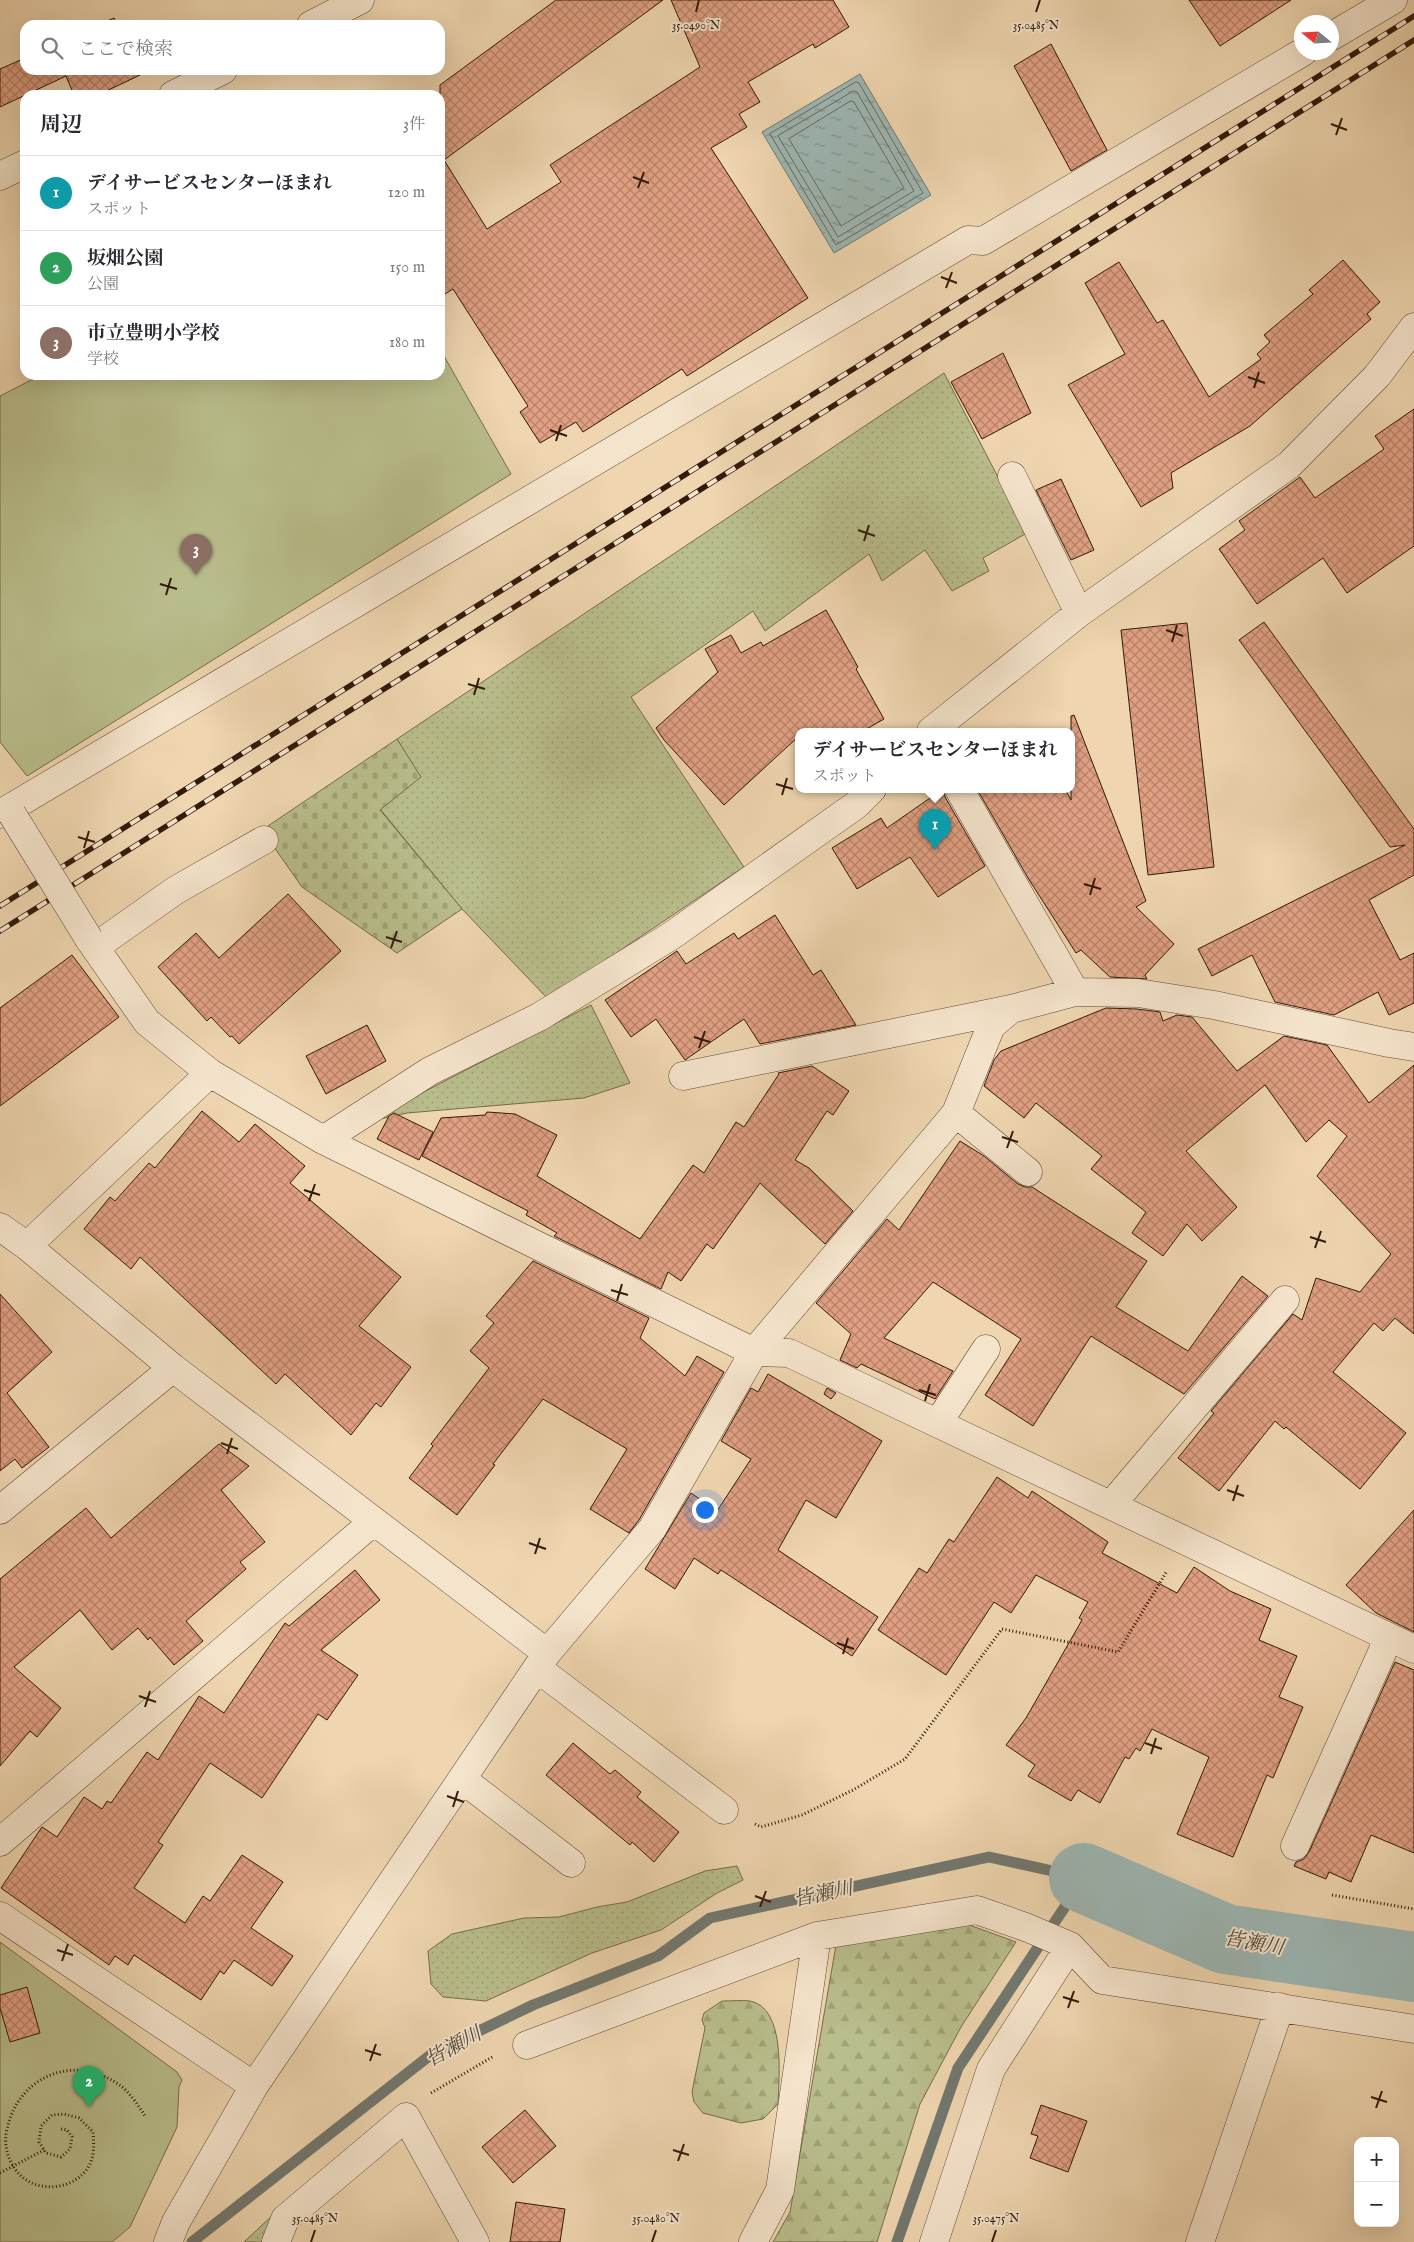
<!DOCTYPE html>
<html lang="ja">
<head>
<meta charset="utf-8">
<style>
	:root { --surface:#fff; --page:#f7f7f7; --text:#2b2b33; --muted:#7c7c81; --line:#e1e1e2; --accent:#8f2418 }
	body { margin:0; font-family:"IM FELL English","Noto Serif JP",serif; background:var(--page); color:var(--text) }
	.controls { position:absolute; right:15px; bottom:15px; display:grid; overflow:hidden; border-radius:10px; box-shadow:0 5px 20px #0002 }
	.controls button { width:45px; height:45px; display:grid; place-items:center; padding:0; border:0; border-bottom:1px solid var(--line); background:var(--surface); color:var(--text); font:25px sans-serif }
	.compass { position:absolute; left:1294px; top:15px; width:45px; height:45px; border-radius:50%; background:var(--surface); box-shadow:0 5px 20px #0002; rotate:288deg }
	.you { position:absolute; left:704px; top:1509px; width:18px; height:18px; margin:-12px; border:4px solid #fff; border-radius:50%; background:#1a73e8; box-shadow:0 0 0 8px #1a73e833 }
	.badge { display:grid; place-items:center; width:32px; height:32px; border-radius:50%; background:var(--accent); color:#fff; font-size:16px; font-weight:700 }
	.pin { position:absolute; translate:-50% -41px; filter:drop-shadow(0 1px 2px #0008) }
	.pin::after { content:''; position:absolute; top:26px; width:18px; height:15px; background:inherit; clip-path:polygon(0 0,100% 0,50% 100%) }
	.popup { position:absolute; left:795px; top:728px; width:280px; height:65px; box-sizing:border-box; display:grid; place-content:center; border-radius:10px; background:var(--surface); filter:drop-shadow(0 1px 4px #0005); font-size:16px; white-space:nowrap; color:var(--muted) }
	.popup b { font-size:19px; color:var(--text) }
	.popup::after { content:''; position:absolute; left:50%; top:100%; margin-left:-10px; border:10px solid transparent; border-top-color:var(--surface) }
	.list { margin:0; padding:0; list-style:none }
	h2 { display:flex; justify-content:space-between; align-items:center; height:65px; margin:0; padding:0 20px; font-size:21px }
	h2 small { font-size:16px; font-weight:400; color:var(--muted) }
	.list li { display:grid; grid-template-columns:32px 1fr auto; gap:15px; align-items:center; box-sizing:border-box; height:75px; padding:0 20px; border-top:1px solid var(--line) }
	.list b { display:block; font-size:19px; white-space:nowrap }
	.list p { margin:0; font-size:16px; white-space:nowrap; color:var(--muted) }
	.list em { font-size:16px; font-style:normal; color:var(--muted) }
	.icon { flex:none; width:28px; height:28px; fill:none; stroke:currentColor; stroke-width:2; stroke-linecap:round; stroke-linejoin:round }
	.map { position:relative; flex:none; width:1414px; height:2242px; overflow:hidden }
	.search { position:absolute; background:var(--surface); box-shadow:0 5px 20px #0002; left:20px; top:20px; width:425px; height:55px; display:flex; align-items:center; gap:12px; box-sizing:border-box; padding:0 18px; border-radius:15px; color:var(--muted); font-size:19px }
	.panel { position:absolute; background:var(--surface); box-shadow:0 5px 20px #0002; left:20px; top:90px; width:425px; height:290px; border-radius:15px }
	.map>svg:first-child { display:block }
</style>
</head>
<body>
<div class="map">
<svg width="1414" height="2242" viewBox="0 0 1414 2242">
	<defs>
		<pattern id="grass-dots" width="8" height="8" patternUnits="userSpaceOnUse" patternTransform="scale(1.25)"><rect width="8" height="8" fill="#b9be8c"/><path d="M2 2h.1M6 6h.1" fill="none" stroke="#a0a377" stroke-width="1.8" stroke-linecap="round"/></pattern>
		<pattern id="forest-firs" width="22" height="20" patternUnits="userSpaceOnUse" patternTransform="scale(1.25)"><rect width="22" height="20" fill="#b9be8c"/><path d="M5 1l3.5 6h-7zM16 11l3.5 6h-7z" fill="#a0a377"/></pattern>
		<pattern id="cemetery-stones" width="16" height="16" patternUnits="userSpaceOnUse" patternTransform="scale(1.25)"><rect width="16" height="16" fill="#b9be8c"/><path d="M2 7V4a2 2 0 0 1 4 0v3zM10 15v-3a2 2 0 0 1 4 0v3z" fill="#a0a377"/></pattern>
		<pattern id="water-ripples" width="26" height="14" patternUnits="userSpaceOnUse" patternTransform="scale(1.25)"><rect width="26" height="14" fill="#9db7b4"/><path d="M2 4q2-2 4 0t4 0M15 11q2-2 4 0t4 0" fill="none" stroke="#819491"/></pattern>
		<pattern id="building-cross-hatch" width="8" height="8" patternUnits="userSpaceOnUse" patternTransform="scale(1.25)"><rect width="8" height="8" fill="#e1a083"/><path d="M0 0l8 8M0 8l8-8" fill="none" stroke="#b78269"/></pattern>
	</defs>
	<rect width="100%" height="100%" fill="#efd6b0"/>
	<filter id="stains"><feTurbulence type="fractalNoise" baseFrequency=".004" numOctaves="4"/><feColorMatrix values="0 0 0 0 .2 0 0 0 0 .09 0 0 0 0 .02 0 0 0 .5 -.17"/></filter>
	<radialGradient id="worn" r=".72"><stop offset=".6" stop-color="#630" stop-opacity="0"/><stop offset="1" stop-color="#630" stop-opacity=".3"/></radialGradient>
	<path fill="url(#grass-dots)" stroke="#766c4b" d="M944,373L1027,533L983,558L989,571L952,591L925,550L882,581L869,554L765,631L753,611L631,697L744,867L548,999L462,909L380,809L420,777L397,739Z
		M591,1005L630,1083L584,1098L407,1113L366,1122Z
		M737,1866L743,1880L717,1893L661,1930L592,1953L486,2001L443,1997L431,1984L428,1951L452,1934L524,1918L559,1917L597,1907L627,1902L705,1871Z
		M276,2212L264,2242H244Z"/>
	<path fill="url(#forest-firs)" stroke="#766c4b" d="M961,1922L1016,1942L961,2027L920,2104L877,2242H773L790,2212L836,1945Z
		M722,2001C731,2001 742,2000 750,2001C786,2008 779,2077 778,2104L763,2119L741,2123L703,2113L694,2102L692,2092L705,2028L702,2020L704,2013Z"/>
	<path fill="url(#cemetery-stones)" stroke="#766c4b" d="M397,739L421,777L380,810L462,909L397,953L302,887L262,830Z"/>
	<path fill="#b9be8c" stroke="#766c4b" d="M440,349L511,474L27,776L0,742V396L41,375H440Z
		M0,1942L177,2072L182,2080L179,2087L177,2127L130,2227L112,2242H0Z"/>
	<path fill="url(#water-ripples)" stroke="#727870" d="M860,74L931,195L834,253L762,132Z"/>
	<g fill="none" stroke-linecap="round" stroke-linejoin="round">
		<path stroke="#68685f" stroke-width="1" d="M856,82L859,83L923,193L836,245L770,134Z
			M854,91L857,92L914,191L838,237L778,136Z
			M851,101L854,102L904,188L841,226L789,139Z"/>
		<path stroke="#727870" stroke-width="11" d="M192,2242L433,2053L533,2005L658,1956L710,1918L989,1857L1084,1878L958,2068L897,2242"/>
		<path stroke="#9db7b4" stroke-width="70" d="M1084,1878L1225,1939L1414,1967"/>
	</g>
	<path fill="url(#building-cross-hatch)" stroke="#321a0a" d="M556,0H663L444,160L487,229L561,182L550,165L700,67L671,0H833L849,27L815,48L813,44L748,82L760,102L739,114L747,127L711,148L808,298L687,376L682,369L583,432L576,422L540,443L520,412L528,406L453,289L440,297V85Z
		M1189,0H1291L1220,46Z
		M114,18L118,25H98Z
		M1051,44L1107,150L1071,171L1014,66Z
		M25,58V70H138L140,75L98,95H74L66,76L0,107V69Z
		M1343,260L1380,302L1367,314L1371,319L1250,426L1171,473L1173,488L1141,507L1068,385L1125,354L1085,283L1119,262L1157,323L1163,320L1209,397L1261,359L1257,354L1270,342L1264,335L1313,294L1309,290Z
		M1003,353L1031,413L982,439L951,382Z
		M1414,409V546L1347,593L1323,558L1257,604L1219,549L1245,530L1239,521L1300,477L1315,498L1384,449L1375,436Z
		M1061,479L1094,550L1071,560L1036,490Z
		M826,610L858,667L856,669L884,719L863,731H799V736L724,805L664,740L656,728L718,672L705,649L731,635L741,653L761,642L763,646Z
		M1264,622L1414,829V875L1369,900L1400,960L1414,953V1003L1389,1015L1378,992L1334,1015L1275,1002L1252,955L1212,976L1198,949L1405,845L1390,847L1239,640Z
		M1187,623L1214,867L1148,875L1121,630Z
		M1074,715L1146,901L1136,907L1174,944L1145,975L1147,979L1110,977L1081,950L1076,953L1028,878L977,789H1065L1071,800V716Z
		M943,789L945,797L985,866L938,897L910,857L857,889L832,848L881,818L887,828Z
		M288,894L341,951L239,1044L232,1036L230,1037L211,1017L207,1021L158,967L196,933L219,958Z
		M775,915L813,975L821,970L856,1025L760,1044L744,1019L685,1060L656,1019L631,1037L605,1000L677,951L686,964L734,933L738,939Z
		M72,955L119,1017L0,1106V1008Z
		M1106,1008L1137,1009L1160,1012L1163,1021L1177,1015L1192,1017L1237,1071L1284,1036L1327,1045L1369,1103L1414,1065V1334L1395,1318L1383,1331L1374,1323L1333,1372L1406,1433L1360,1489L1286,1427L1284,1429L1275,1421L1219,1491L1178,1458L1214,1413L1211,1411L1293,1314L1302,1320L1316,1278L1360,1292L1391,1254L1317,1176L1347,1136L1329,1120L1306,1142L1265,1085L1186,1151L1237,1207L1202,1241L1187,1224L1163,1256L1132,1233L1146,1212L1091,1169L1102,1156L1036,1103L1024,1118L984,1086L994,1060L1001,1051Z
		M367,1025L386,1061L326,1094L306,1056Z
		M812,1066L849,1091L833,1115L827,1111L795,1160L809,1168L853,1211L825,1244L760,1183L713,1249L707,1244L681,1281L668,1272L661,1289L554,1236L557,1233L526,1215L528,1211L422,1156L441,1118L485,1115L487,1112L515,1114L557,1135L537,1176L640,1239L693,1165L704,1173L736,1122L744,1127L779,1074L778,1073Z
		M202,1111L239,1142L255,1124L305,1166L290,1183L401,1277L359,1326L411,1367L381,1407L376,1403L351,1435L285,1374L276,1384L140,1257L131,1269L84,1229L110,1197L115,1201L149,1163L155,1168Z
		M394,1113L433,1132L419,1160L377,1139L389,1116Z
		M960,1141L984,1156L1018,1184L1025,1187H1032L1147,1261L1116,1307L1188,1351L1242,1276L1268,1296L1184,1394L1091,1336L1033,1426L985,1395L1021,1339L933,1282L884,1338L953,1371L935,1399L861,1364L857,1368L840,1360L851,1334L816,1303L887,1219L899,1230Z
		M533,1261L649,1318L640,1338L685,1376L697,1356L724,1372L639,1520L629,1533L590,1509L627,1449L543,1399L493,1464L495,1465L457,1515L409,1478L433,1446L431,1444L489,1368L470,1351L494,1323L486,1316Z
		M0,1294L52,1352L7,1393L49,1447L22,1468L15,1459L0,1471Z
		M768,1374L882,1441L836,1518L806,1500L778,1550L878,1617L852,1656L721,1570L718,1574L694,1558L675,1589L645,1569L691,1493L717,1511L751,1459L721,1441L751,1388L758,1392Z
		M827,1388L836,1393L831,1399L824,1394Z
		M219,1444L249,1466L221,1490L265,1542L240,1562L246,1569L186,1621L203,1641L174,1665L150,1637L148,1640L138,1628L112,1650L80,1610L14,1667L61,1708L37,1737L30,1731L0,1766V1579L86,1508L111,1538Z
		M997,1477L1028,1498L1032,1491L1108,1542L1102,1553L1177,1593L1194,1567L1230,1591L1271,1609L1259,1640L1297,1656L1279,1697L1303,1707L1273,1778L1267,1775L1233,1857L1177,1834L1209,1757L1152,1729L1140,1751L1136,1748L1129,1759L1125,1757L1100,1803L1078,1790L1071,1801L1028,1776L1035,1765L1006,1745L1026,1718L1082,1620L1079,1618L1088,1602L1036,1575L1011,1613L994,1602L946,1675L878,1630L919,1568L927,1573L949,1539L954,1542Z
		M1414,1510V1632L1376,1613L1346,1585Z
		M355,1570L380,1600L321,1650L358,1675L327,1720L318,1714L262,1798L210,1763L158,1842L163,1845L134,1888L185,1923L203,1896L210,1901L242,1855L283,1882L251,1928L293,1956L272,1986L234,1960L224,1974L220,1971L201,2000L134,1955L128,1965L115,1956L109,1965L1,1888L42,1827L57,1837L84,1797L102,1809L107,1801L111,1803L147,1752L158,1760L199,1696L224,1713L285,1623L289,1626Z
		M1395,1662L1414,1670V1853L1371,1835L1351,1882L1329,1872L1326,1879L1294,1866L1296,1862L1304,1859L1309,1852Z
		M573,1743L610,1774L615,1770L641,1792L637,1797L679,1832L654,1862L632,1842L630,1845L546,1775Z
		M27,1987L40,2033L10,2042L0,2008V1995Z
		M1041,2105L1087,2121L1068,2172L1030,2158L1038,2136L1031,2134Z
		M525,2110L556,2146L513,2183L482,2147Z
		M516,2202L565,2209L560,2242H510Z"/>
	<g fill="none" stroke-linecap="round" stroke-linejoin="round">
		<g stroke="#614934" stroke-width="29">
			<path id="minor" d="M311,25L360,0
				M1332,36L1393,0
				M173,95L223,70
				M0,176L25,164
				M1012,476L1079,613
				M931,731L1079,613L1289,465L1377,376L1414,327
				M959,789L1075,992
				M0,814L968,240L983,241L1303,52
				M89,939L147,1022L210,1073L323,1140L754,1352L789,1353L1414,1649
				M95,947L176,890L264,840
				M683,1076L1011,1009L1075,992L1138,993L1214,1005L1389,1043L1414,1047
				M956,1113L1028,1172
				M323,1140L430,1071L539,1017L671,936L856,805L872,789
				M0,1227L27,1246L173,1368L547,1653
				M27,1246L210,1073
				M938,1423L986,1349
				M1111,1505L1285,1300
				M0,1510L173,1368
				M537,1668L724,1810
				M462,1779L571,1863
				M0,1842L374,1521
				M1295,1846L1389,1637
				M0,1916L254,2086
				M527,2045L817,1936L977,1910L1028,1928L1070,1946
				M168,2242L176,2222L254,2086L537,1668L547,1653L652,1529L754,1352L956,1113L991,1026L1011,1009
				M276,2242L285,2219L406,2117L475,2242
				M753,2242L780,2190L817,1936
				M934,2242L991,2069L1070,1946L1102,1980L1414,2029
				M1200,2242L1280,2007"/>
		</g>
		<path stroke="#321a0a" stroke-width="3" stroke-dasharray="1 2.5" stroke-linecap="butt" d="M755,1824L761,1827L802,1815L853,1790L905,1759L1002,1629L1118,1652L1167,1571
			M1332,1895L1414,1909
			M431,2093L494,2056
			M61,2129L67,2130L72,2137L70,2149L61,2157L46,2153L39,2142L41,2126L52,2115L64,2114L79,2118L93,2132C94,2145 95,2158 87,2169C72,2190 38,2193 20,2175C8,2163 3,2144 7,2129C18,2077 73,2053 118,2084C129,2091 138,2105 145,2116
			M0,2173L44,2150"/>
		<use href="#minor" stroke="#f5e4cc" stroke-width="28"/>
		<g stroke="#321a0a" stroke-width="5.5">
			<path id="rail" d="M0,906L1414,16
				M0,931L1414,40"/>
		</g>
		<use href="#rail" stroke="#f5e4cc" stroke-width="4" stroke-dasharray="11" stroke-linecap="butt"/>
		<g stroke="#614934" stroke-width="29" stroke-linecap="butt">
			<path id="minor-bridge" d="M12,814L89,939"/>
		</g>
		<use href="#minor-bridge" stroke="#f5e4cc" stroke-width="28"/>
	</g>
	<path fill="none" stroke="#321a0a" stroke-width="2" d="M696,12L699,0M1036,12L1040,0M1331,124L1347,130M1336,135L1342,118M633,177L649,183M638,188L644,172M941,277L957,283M946,288L952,272M1248,377L1265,383M1254,388L1259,372M550,430L567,436M556,441L561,425M858,530L875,536M864,541L869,525M160,584L177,589M166,595L171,578M1166,630L1183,636M1172,642L1177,625M468,684L485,689M474,695L479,678M776,784L793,789M782,795L787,778M78,837L95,842M84,848L89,831M1084,884L1101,889M1090,895L1095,878M386,937L402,942M391,948L397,931M694,1037L710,1042M699,1048L705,1031M1002,1137L1018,1142M1007,1148L1013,1131M304,1190L320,1195M309,1201L315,1184M1310,1237L1326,1242M1315,1248L1321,1231M611,1290L628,1295M617,1301L622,1284M919,1390L936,1395M925,1401L930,1384M221,1443L238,1449M227,1454L232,1438M1227,1490L1244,1496M1233,1501L1238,1485M529,1543L546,1549M535,1554L540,1538M837,1643L854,1649M843,1654L848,1638M139,1696L156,1702M145,1707L150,1691M1145,1743L1162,1749M1151,1754L1156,1738M447,1796L464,1802M453,1807L458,1791M755,1896L771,1902M760,1907L766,1891M57,1950L73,1955M62,1961L68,1944M1063,1997L1079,2002M1068,2008L1074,1991M365,2050L381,2055M370,2061L376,2044M1371,2097L1387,2102M1376,2108L1382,2091M673,2150L689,2155M678,2161L684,2144M311,2242L315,2230M652,2242L656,2230M992,2242L996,2230"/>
	<g text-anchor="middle" stroke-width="4" stroke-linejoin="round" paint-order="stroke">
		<g font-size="20" font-style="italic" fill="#52493d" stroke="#f5e4cc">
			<text transform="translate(823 1893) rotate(-12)" y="7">皆瀬川</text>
			<text transform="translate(1254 1942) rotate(10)" y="7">皆瀬川</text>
			<text transform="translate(453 2046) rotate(-29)" y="7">皆瀬川</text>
		</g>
	</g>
	<g font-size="12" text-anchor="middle" fill="#321a0a" stroke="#f5e4cc" stroke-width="4" stroke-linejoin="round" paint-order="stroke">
		<text x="696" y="29">35.0490°N</text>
		<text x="1036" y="29">35.0485°N</text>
		<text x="315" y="2222">35.0485°N</text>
		<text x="656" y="2222">35.0480°N</text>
		<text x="996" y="2222">35.0475°N</text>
	</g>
	<rect width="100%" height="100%" filter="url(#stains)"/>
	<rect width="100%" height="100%" fill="url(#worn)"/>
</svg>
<div class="controls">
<button>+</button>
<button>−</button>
</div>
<svg class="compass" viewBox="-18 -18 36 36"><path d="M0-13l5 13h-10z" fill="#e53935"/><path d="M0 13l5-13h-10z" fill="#7c7c81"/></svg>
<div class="you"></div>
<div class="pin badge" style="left:935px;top:850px;background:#0f9aa8">1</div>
<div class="popup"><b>デイサービスセンターほまれ</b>スポット</div>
<div class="pin badge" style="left:89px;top:2107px;background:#2e9e5b">2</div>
<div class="pin badge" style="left:196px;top:575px;background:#8d6e63">3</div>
<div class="search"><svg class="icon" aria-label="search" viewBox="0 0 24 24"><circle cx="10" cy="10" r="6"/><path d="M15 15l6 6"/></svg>ここで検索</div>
<section class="panel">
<h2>周辺<small>3件</small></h2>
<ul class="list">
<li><span class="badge" style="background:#0f9aa8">1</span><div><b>デイサービスセンターほまれ</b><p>スポット</p></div><em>120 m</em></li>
<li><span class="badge" style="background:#2e9e5b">2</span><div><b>坂畑公園</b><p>公園</p></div><em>150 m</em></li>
<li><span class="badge" style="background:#8d6e63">3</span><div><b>市立豊明小学校</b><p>学校</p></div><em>180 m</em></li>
</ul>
</section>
</div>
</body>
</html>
